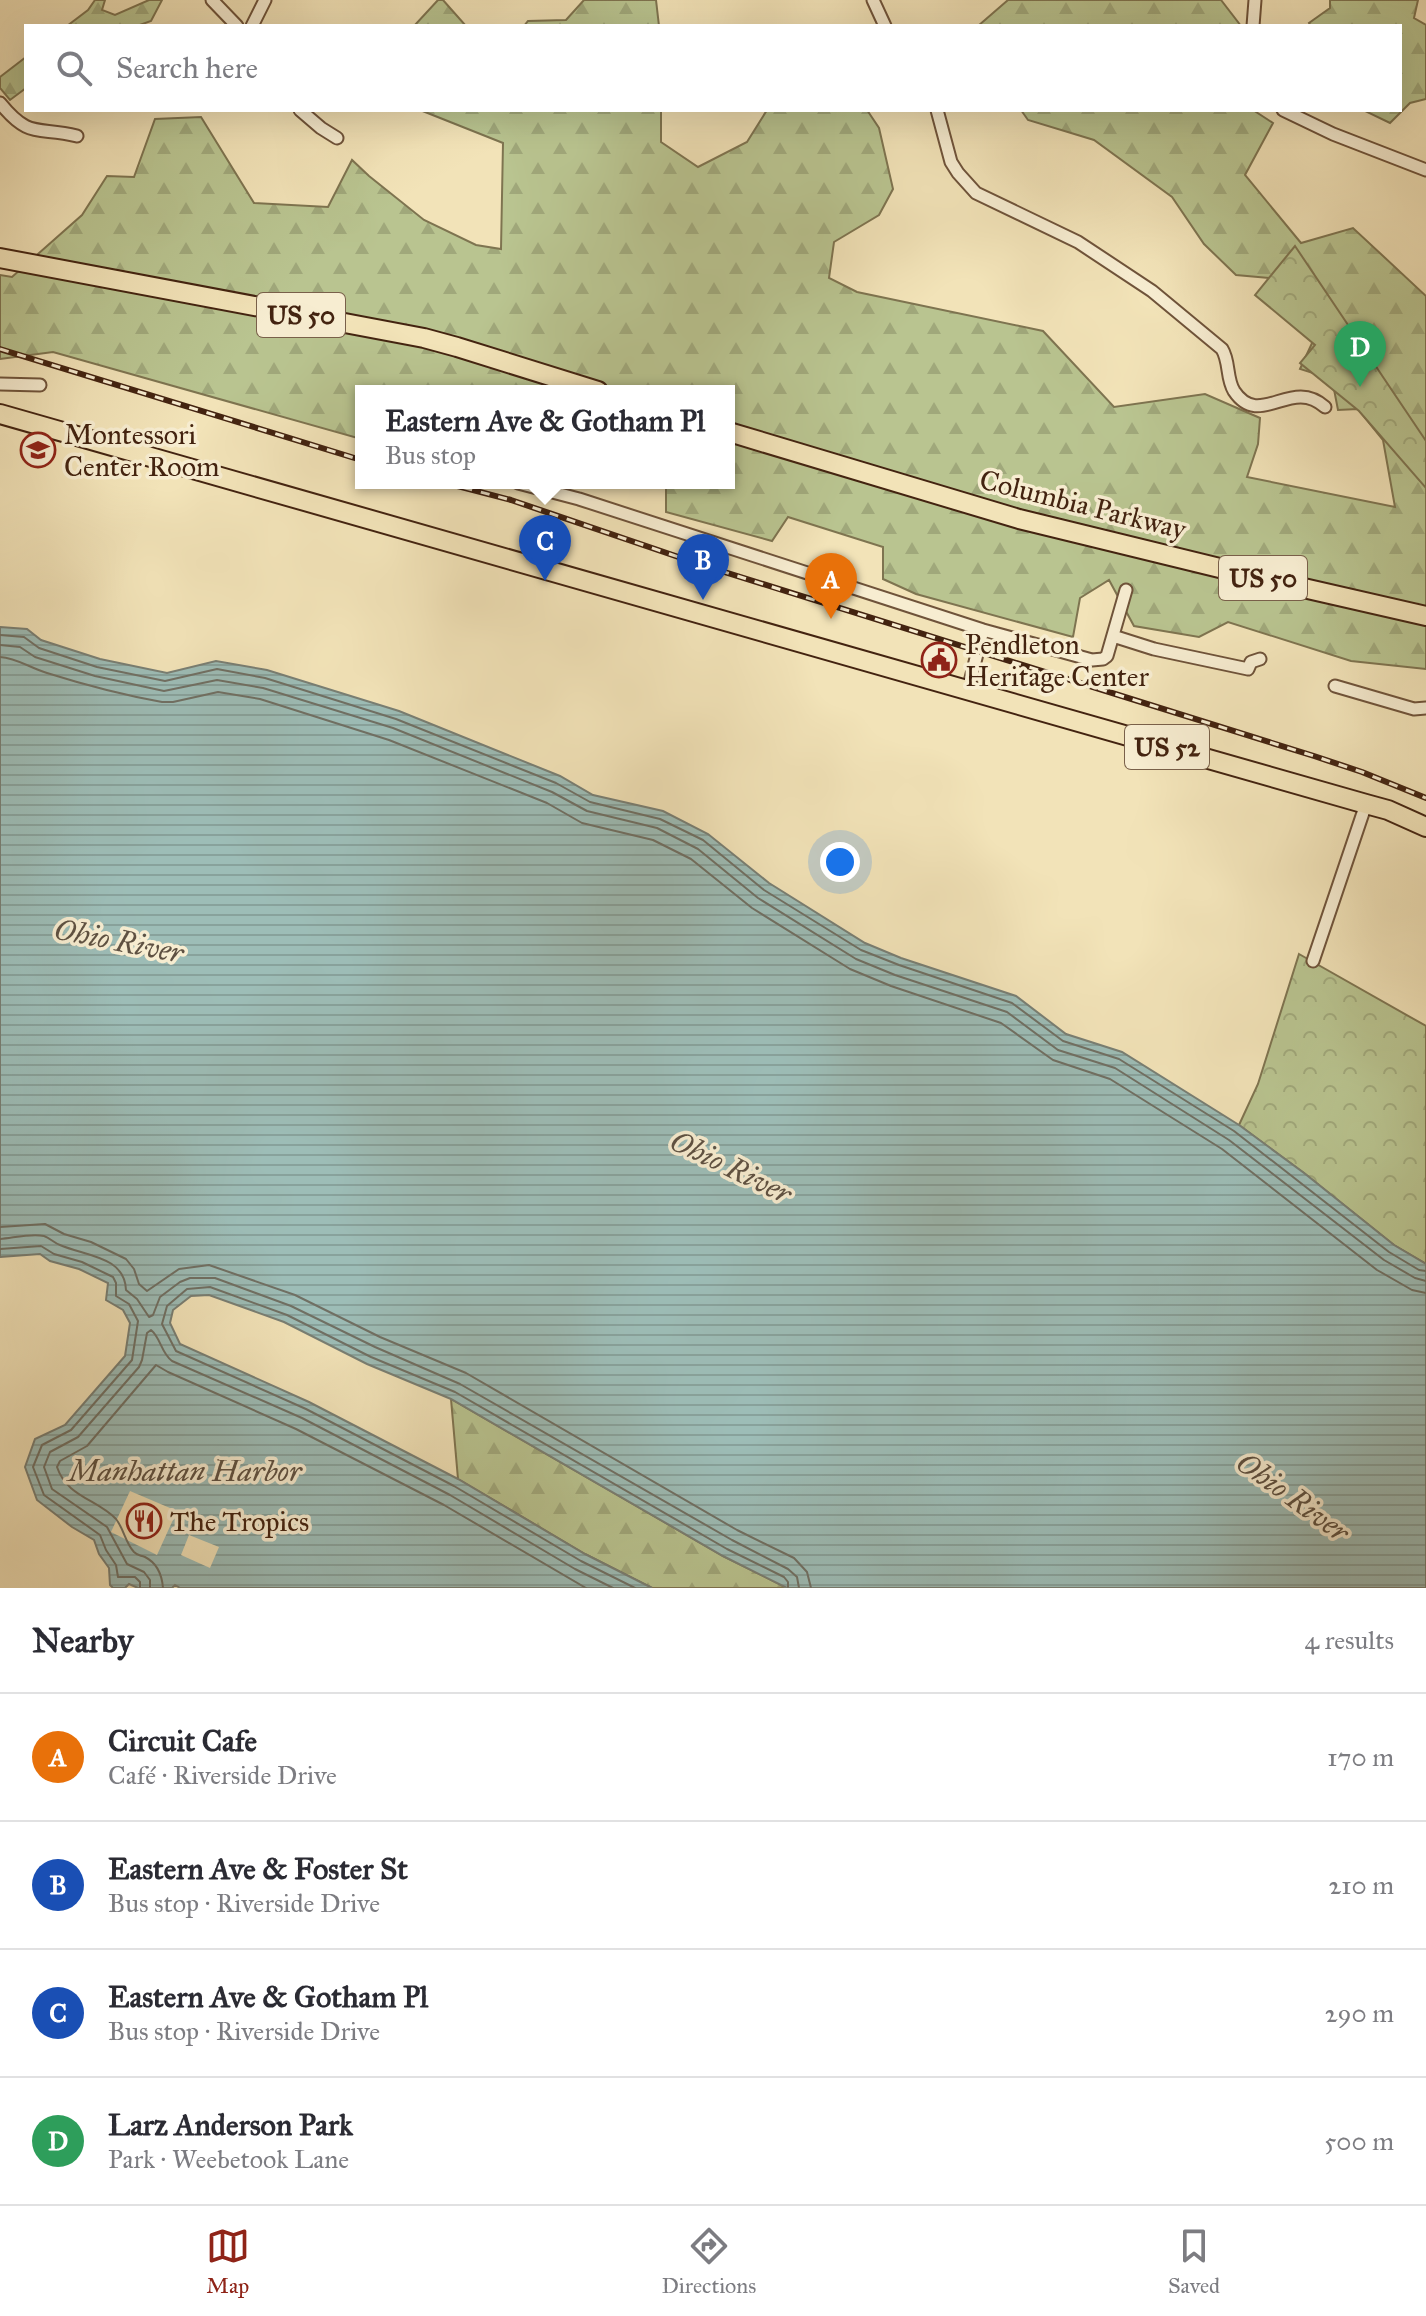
<!DOCTYPE html>
<html lang="en">
<head>
<meta charset="utf-8">
<style>
	:root { --surface:#fff; --page:#f7f7f7; --text:#2b2b33; --muted:#7c7c81; --line:#e1e1e2; --accent:#8f2418 }
	body { margin:0; font-family:"IM FELL Great Primer",serif; background:var(--page); color:var(--text) }
	.you { position:absolute; left:840px; top:862px; width:28px; height:28px; margin:-20px; border:6px solid #fff; border-radius:50%; background:#1a73e8; box-shadow:0 0 0 12px #1a73e833 }
	.badge { display:grid; place-items:center; width:52px; height:52px; border-radius:50%; background:var(--accent); color:#fff; font-size:26px; font-weight:700 }
	.pin { position:absolute; translate:-50% -66px; filter:drop-shadow(0 2px 4px #0008) }
	.pin::after { content:''; position:absolute; top:42px; width:28px; height:24px; background:inherit; clip-path:polygon(0 0,100% 0,50% 100%) }
	.popup { position:absolute; left:355px; top:385px; width:380px; height:104px; box-sizing:border-box; display:grid; place-content:center; border-radius:0px; background:var(--surface); filter:drop-shadow(0 2px 6px #0005); font-size:26px; white-space:nowrap; color:var(--muted) }
	.popup b { font-size:30px; color:var(--text) }
	.popup::after { content:''; position:absolute; left:50%; top:100%; margin-left:-16px; border:16px solid transparent; border-top-color:var(--surface) }
	.list { margin:0; padding:0; list-style:none }
	h2 { display:flex; justify-content:space-between; align-items:center; height:104px; margin:0; padding:0 32px; font-size:34px }
	h2 small { font-size:26px; font-weight:400; color:var(--muted) }
	.list li { display:grid; grid-template-columns:52px 1fr auto; gap:24px; align-items:center; box-sizing:border-box; height:128px; padding:0 32px; border-top:2px solid var(--line) }
	.list b { display:block; font-size:30px; white-space:nowrap }
	.list p { margin:0; font-size:26px; white-space:nowrap; color:var(--muted) }
	.list em { font-size:26px; font-style:normal; color:var(--muted) }
	.icon { flex:none; width:44px; height:44px; fill:none; stroke:currentColor; stroke-width:2; stroke-linecap:round; stroke-linejoin:round }
	.map { position:relative; flex:none; width:1426px; height:1588px; overflow:hidden }
	.search { position:absolute; background:var(--surface); box-shadow:0 8px 32px #0002; left:24px; right:24px; top:24px; height:88px; display:flex; align-items:center; gap:20px; box-sizing:border-box; padding:0 28px; border-radius:0px; color:var(--muted); font-size:30px }
	.sheet { height:616px; background:var(--surface) }
	nav { display:flex; justify-content:space-around; align-items:center; box-sizing:border-box; height:112px; border-top:2px solid var(--line); background:var(--surface); font-size:22px; color:var(--muted) }
	nav a { display:grid; justify-items:center; gap:4px }
	nav .on { color:var(--accent) }
	.map>svg:first-child { display:block }
</style>
</head>
<body>
<div class="map">
<svg width="1426" height="1588" viewBox="0 0 1426 1588">
	<defs>
		<pattern id="forest-firs" width="22" height="20" patternUnits="userSpaceOnUse" patternTransform="scale(2)"><rect width="22" height="20" fill="#b9c490"/><path d="M5 1l3.5 6h-7zM16 11l3.5 6h-7z" fill="#a0a87b"/></pattern>
		<pattern id="park-crowns" width="20" height="18" patternUnits="userSpaceOnUse" patternTransform="scale(2)"><rect width="20" height="18" fill="#b9c490"/><path d="M2 6a3 3 0 1 1 6 0M12 15a3 3 0 1 1 6 0" fill="none" stroke="#a0a87b"/></pattern>
		<pattern id="water-rules" width="6" height="5" patternUnits="userSpaceOnUse" patternTransform="scale(2)"><rect width="6" height="5" fill="#9dbdb7"/><path d="M0 2.5h6" fill="none" stroke="#88a29c"/></pattern>
	</defs>
	<rect width="100%" height="100%" fill="#f2e3b8"/>
	<filter id="stains"><feTurbulence type="fractalNoise" baseFrequency=".0025" numOctaves="4"/><feColorMatrix values="0 0 0 0 .2 0 0 0 0 .09 0 0 0 0 .02 0 0 0 .5 -.17"/></filter>
	<radialGradient id="worn" r=".72"><stop offset=".6" stop-color="#630" stop-opacity="0"/><stop offset="1" stop-color="#630" stop-opacity=".3"/></radialGradient>
	<path fill="url(#forest-firs)" stroke="#7e7450" stroke-width="2" d="M95,0H105L102,10L115,15L149,0H162L151,21L137,26H67L88,10Z
		M438,0H443L466,26H414Z
		M584,0H656L659,26H524L528,21L566,20Z
		M1008,0H1221L1241,26H978Z
		M1330,0H1418L1414,18L1426,25V99L1410,103L1390,123L1365,111L1364,110H1400V26H1311L1309,23L1330,8Z
		M26,57V88L10,100L0,88V77Z
		M420,110H661V142L698,167L747,142L767,110H867L879,128L893,189L879,215L834,242L829,278L857,292L1043,331L1114,407L1205,394L1260,418L1258,444L1247,477L1395,507L1383,440L1358,409L1338,410L1332,379L1300,369L1327,311L1290,280L1236,275L1204,244L1172,197L1094,140L1028,120L1021,110H1253L1273,123L1245,175L1301,243L1353,228L1426,296V669L1351,661L1228,622L1199,637L1134,626L1109,580L1080,598L1073,637L916,594L883,579V547L788,517L772,541L666,512V483H729V391H361V439L53,352L0,359V275L12,277L82,215L107,176L134,177L155,119L201,117L254,203L328,207L352,160L369,176L424,220L476,245L501,249L503,143Z
		M451,1399L723,1556L787,1588H652L585,1554L458,1479Z"/>
	<path fill="url(#park-crowns)" stroke="#7e7450" stroke-width="2" d="M1295,246L1426,441V488L1359,411L1300,363L1315,345L1255,295Z
		M1299,954L1426,1026V1264L1394,1245L1304,1173L1239,1125L1258,1084Z"/>
	<path fill="url(#water-rules)" stroke="#797f74" stroke-width="2" d="M0,627L27,629L41,640L100,659L167,673L216,661L267,670L399,711L560,776L593,795L663,811L708,834L769,883L865,943L901,958L1016,996L1066,1034L1122,1052L1239,1125L1304,1173L1394,1245L1426,1264V1588H787L723,1556L451,1399L367,1364L284,1322L209,1295L191,1296L173,1310L170,1323L180,1344L309,1402L458,1479L585,1554L652,1588H180L175,1585L172,1588H138L129,1584L125,1588H113L110,1585L109,1568L99,1554L94,1540L72,1527L37,1500L25,1467L35,1439L65,1425L125,1356L130,1323L123,1310L106,1300L108,1283L79,1269L50,1261L40,1254L0,1257Z"/>
	<path fill="#f2e3b8" d="M130,1491L177,1511L157,1555L111,1532Z
		M189,1535L219,1547L210,1568L181,1555Z"/>
	<g fill="none" stroke-linecap="round" stroke-linejoin="round">
		<path stroke="#707064" stroke-width="2" d="M0,635L24,637L39,648L97,667L165,681L217,669L265,678L396,719L556,783L590,802L660,819L703,840L764,890L861,950L899,965L1012,1003L1063,1041L1119,1059L1234,1131L1389,1252L1419,1270L1426,1271
			M0,645L20,647L35,657L95,676L164,691L217,680L263,688L393,728L552,792L587,811L657,828L698,849L758,898L856,959L895,975L1007,1012L1058,1050L1115,1068L1229,1140L1384,1260L1415,1278L1426,1281
			M0,657C17,658 30,668 47,673C85,685 123,695 162,702H173L218,692L260,699L389,740L547,803L582,823L653,840L691,859L752,908L850,969L891,986L1001,1023L1053,1060L1110,1079L1222,1149L1377,1270L1412,1290L1426,1293
			M0,1227L45,1224L64,1234L91,1242L126,1259L134,1269L139,1284L147,1291L179,1269L209,1265L295,1295L380,1337L466,1373L737,1530L794,1558L807,1572L811,1588
			M0,1239C13,1238 31,1233 44,1236C50,1238 54,1243 60,1245C85,1256 125,1256 126,1290L137,1299L149,1317L153,1315L160,1297L180,1282L190,1278H215L291,1306L375,1347L460,1384L732,1540L788,1569L797,1577L799,1588
			M0,1249L41,1246L54,1254L82,1262L113,1277L116,1283V1296L129,1304L138,1321L132,1360L71,1430L42,1445L33,1467L44,1495L100,1535L106,1550L116,1565L118,1577H135L140,1582V1588
			M150,1588V1580L144,1572L127,1564L107,1527L52,1489L44,1467L50,1452L78,1437L139,1367L142,1360L147,1333L151,1330C161,1338 161,1353 172,1361L302,1418L450,1495L575,1569L613,1588
			M163,1588C162,1575 157,1563 145,1557C139,1555 138,1556 134,1552C125,1542 124,1529 116,1519C97,1499 67,1497 57,1467L60,1461L87,1446L156,1365L168,1372L296,1429L444,1505L586,1588
			M635,1588L581,1561L454,1486L306,1409L176,1351L162,1324L167,1306L187,1289L210,1287L287,1315L371,1357L455,1392L727,1549L784,1577L788,1582V1588"/>
		<g stroke="#6f533a" stroke-width="15">
			<path id="minor" d="M212,0L237,26
				M873,0L885,26
				M252,26L265,0
				M1253,26L1255,0
				M0,103C30,140 38,126 77,136
				M300,110L321,128L337,138
				M937,110L951,162L958,173L976,193L1078,242L1152,291L1222,349C1230,362 1226,378 1234,391C1260,430 1291,376 1325,407
				M1283,110L1333,134L1426,170
				M0,384L40,385
				M518,483L579,499L983,630L1092,660L1103,659L1107,656L1126,590
				M1113,636L1154,649L1248,669L1251,662L1260,659
				M1335,686L1414,709L1426,708
				M968,690L983,630
				M1313,961L1366,804"/>
		</g>
		<g stroke="#432310" stroke-width="22">
			<path id="primary" d="M0,414L1366,804L1388,810L1426,827"/>
		</g>
		<g stroke="#432310" stroke-width="22">
			<path id="trunk" d="M0,258L424,338L457,347L598,391
				M729,432L1019,519L1273,581L1426,616"/>
		</g>
		<use href="#minor" stroke="#f7edd1" stroke-width="11"/>
		<use href="#primary" stroke="#f2e3b8" stroke-width="18"/>
		<use href="#trunk" stroke="#f2e3b8" stroke-width="18"/>
		<g stroke="#432310" stroke-width="6">
			<path id="rail" d="M0,349L361,460
				M446,483L511,500L702,565L1314,756L1362,772L1426,798"/>
		</g>
		<use href="#rail" stroke="#f7edd1" stroke-width="3" stroke-dasharray="9" stroke-linecap="butt"/>
	</g>
	<defs>
		<g id="school-ring" transform="scale(1.8)"><circle r="9.5" fill="#f7edd1" stroke="#8f2418" stroke-width="1.5"/><path d="M0-5L7-2L0 1L-7-2ZM-4 1L0 2.5L4 1V4Q0 6-4 4Z" fill="#8f2418"/></g>
		<g id="civic-ring" transform="scale(1.8)"><circle r="9.5" fill="#f7edd1" stroke="#8f2418" stroke-width="1.5"/><path d="M-.6-6.5H3V-4.5H.6V-3L4-1V1h2V6H-6V1h2V-1L-.6-3ZM-1.2 2.5V6h2.4V2.5Z" fill="#8f2418"/></g>
		<g id="restaurant-ring" transform="scale(1.8)"><circle r="9.5" fill="#f7edd1" stroke="#8f2418" stroke-width="1.5"/><path d="M-5-6h1v4h1v-4h1v4h1v-4h1v5L-1.5 .5V6h-2V.5L-5-1ZM5-6V6H3V1.5H1.5Q1.5-4 5-6Z" fill="#8f2418"/></g>
	</defs>
	<g fill-rule="evenodd">
		<use href="#school-ring" x="38" y="450"/>
		<use href="#civic-ring" x="939" y="660"/>
		<use href="#restaurant-ring" x="144" y="1521"/>
	</g>
	<g text-anchor="middle" stroke-width="7" stroke-linejoin="round" paint-order="stroke">
		<g fill="#f7edd1" stroke="#79604a" stroke-width="2">
			<rect x="257" y="293" width="88" height="44" rx="6"/>
			<rect x="1219" y="556" width="88" height="44" rx="6"/>
			<rect x="1125" y="725" width="84" height="44" rx="6"/>
		</g>
		<g font-size="26" font-weight="bold" fill="#432310">
			<text x="301" y="324">US 50</text>
			<text x="1263" y="587">US 50</text>
			<text x="1167" y="756">US 52</text>
		</g>
		<g font-size="28" fill="#432310" stroke="#f7edd1" text-anchor="start">
			<text x="64" y="444">Montessori<tspan x="64" dy="32">Center Room</tspan></text>
			<text x="965" y="654">Pendleton<tspan x="965" dy="32">Heritage Center</tspan></text>
			<text x="170" y="1531">The Tropics</text>
		</g>
		<g font-size="28" fill="#432310" stroke="#f7edd1">
			<text transform="translate(1083 504) rotate(14)" y="10">Columbia Parkway</text>
		</g>
		<g font-size="30" font-style="italic" fill="#5e5142" stroke="#f7edd1">
			<text transform="translate(119 941) rotate(11)" y="10">Ohio River</text>
			<text transform="translate(731 1167) rotate(26)" y="10">Ohio River</text>
			<text x="185" y="1481">Manhattan Harbor</text>
			<text transform="translate(1293 1497) rotate(36)" y="10">Ohio River</text>
		</g>
	</g>
	<rect width="100%" height="100%" filter="url(#stains)"/>
	<rect width="100%" height="100%" fill="url(#worn)"/>
</svg>
<div class="you"></div>
<div class="pin badge" style="left:831px;top:619px;background:#e8710a">A</div>
<div class="pin badge" style="left:703px;top:600px;background:#1a4fb4">B</div>
<div class="pin badge" style="left:545px;top:581px;background:#1a4fb4">C</div>
<div class="popup"><b>Eastern Ave &amp; Gotham Pl</b>Bus stop</div>
<div class="pin badge" style="left:1360px;top:387px;background:#2e9e5b">D</div>
<div class="search"><svg class="icon" aria-label="search" viewBox="0 0 24 24"><circle cx="10" cy="10" r="6"/><path d="M15 15l6 6"/></svg>Search here</div>
</div>
<section class="sheet">
<h2>Nearby<small>4 results</small></h2>
<ul class="list">
<li><span class="badge" style="background:#e8710a">A</span><div><b>Circuit Cafe</b><p>Café · Riverside Drive</p></div><em>170 m</em></li>
<li><span class="badge" style="background:#1a4fb4">B</span><div><b>Eastern Ave &amp; Foster St</b><p>Bus stop · Riverside Drive</p></div><em>210 m</em></li>
<li><span class="badge" style="background:#1a4fb4">C</span><div><b>Eastern Ave &amp; Gotham Pl</b><p>Bus stop · Riverside Drive</p></div><em>290 m</em></li>
<li><span class="badge" style="background:#2e9e5b">D</span><div><b>Larz Anderson Park</b><p>Park · Weebetook Lane</p></div><em>500 m</em></li>
</ul>
</section>
<nav>
<a class="on"><svg class="icon" aria-label="map" viewBox="0 0 24 24"><path d="M3 6l6-2 6 2 6-2v14l-6 2-6-2-6 2zM9 4v14M15 6v14"/></svg>Map</a>
<a><svg class="icon" aria-label="directions" viewBox="0 0 24 24"><path d="M12 3l9 9-9 9-9-9zM9 14v-3h6M13 9l2 2-2 2"/></svg>Directions</a>
<a><svg class="icon" aria-label="saved" viewBox="0 0 24 24"><path d="M7 4h10v16l-5-4-5 4z"/></svg>Saved</a>
</nav>
</body>
</html>
